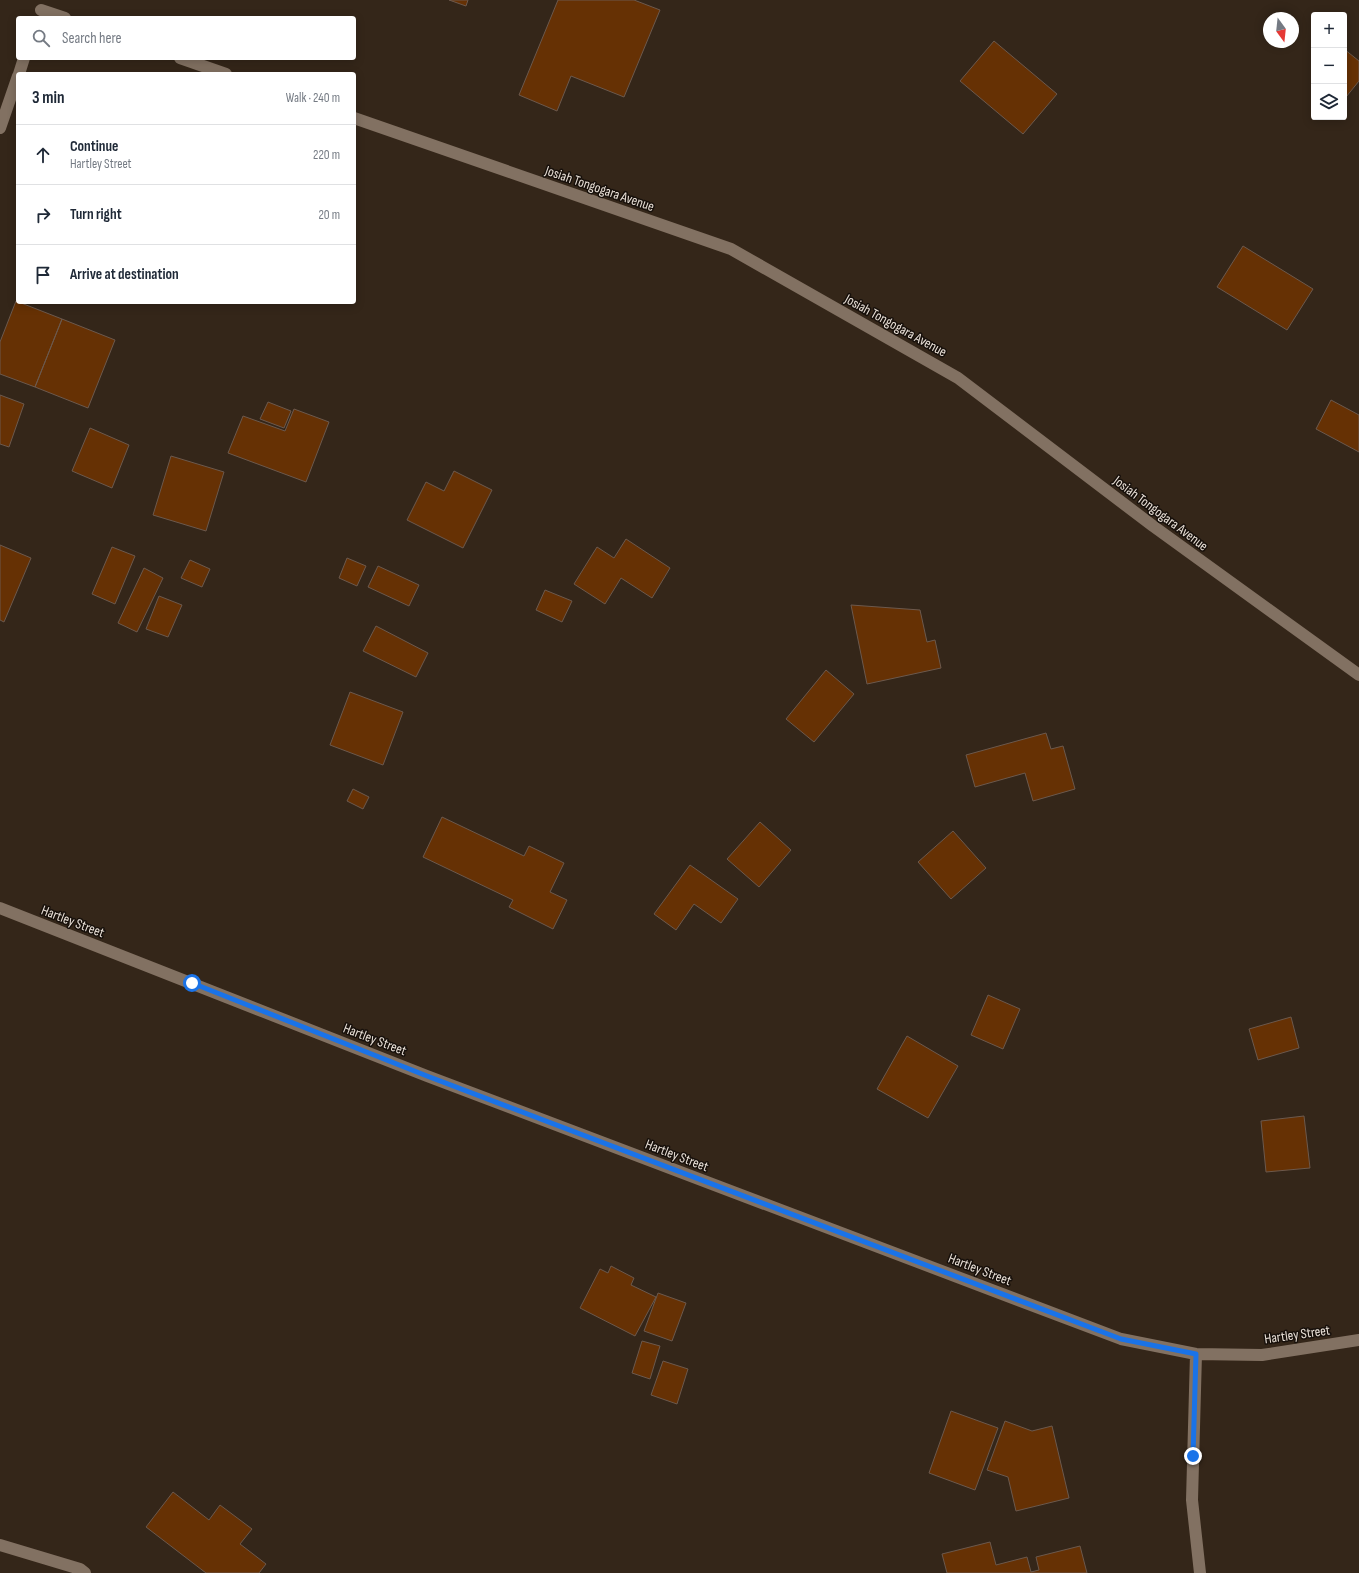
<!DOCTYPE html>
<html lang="en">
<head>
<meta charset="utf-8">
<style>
	:root { --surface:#fff; --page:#f2f2f3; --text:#1f2937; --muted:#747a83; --line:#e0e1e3 }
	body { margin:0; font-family:"Sofia Sans Condensed",sans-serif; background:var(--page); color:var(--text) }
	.controls { position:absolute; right:12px; top:12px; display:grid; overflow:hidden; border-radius:4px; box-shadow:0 2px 10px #0003 }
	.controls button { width:36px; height:36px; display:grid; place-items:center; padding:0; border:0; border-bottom:1px solid var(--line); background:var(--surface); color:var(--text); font:20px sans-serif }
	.compass { position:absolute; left:1263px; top:12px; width:36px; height:36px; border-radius:50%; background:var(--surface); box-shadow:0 2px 10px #0003; rotate:165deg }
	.stop { position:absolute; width:12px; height:12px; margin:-9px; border:3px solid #1a73e8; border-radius:50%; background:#fff }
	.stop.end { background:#1a73e8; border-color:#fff; box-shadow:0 1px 4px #0008 }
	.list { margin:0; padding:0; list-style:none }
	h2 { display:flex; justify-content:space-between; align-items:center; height:52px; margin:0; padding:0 16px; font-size:17px }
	h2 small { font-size:13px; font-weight:400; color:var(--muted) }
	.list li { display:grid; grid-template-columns:26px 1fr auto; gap:12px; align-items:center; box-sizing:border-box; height:60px; padding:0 16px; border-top:1px solid var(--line) }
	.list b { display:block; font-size:15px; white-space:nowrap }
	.list p { margin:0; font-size:13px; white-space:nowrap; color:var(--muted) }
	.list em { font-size:13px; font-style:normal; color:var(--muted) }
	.icon { flex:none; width:22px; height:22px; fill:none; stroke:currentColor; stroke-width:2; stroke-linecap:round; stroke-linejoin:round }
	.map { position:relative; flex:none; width:1359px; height:1573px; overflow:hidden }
	.search { position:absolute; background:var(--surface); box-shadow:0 2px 10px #0003; left:16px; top:16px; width:340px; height:44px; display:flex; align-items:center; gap:10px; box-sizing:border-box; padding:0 14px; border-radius:4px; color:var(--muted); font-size:15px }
	.panel { position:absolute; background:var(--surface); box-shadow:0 2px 10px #0003; left:16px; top:72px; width:340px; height:232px; border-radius:4px }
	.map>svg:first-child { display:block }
</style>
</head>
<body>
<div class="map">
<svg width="1359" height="1573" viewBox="0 0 1359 1573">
	<rect width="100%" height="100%" fill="#342619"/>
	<path fill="#663104" stroke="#6c594d" d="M449,0H468L466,6Z
		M558,0H634L660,10L624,97L571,76L557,111L519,95Z
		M994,41L1057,94L1023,134L960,81Z
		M1344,49L1359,61V81L1346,97L1344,96Z
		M1243,246L1313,289L1287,330L1217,287Z
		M16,301L62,319L35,387L0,374V342Z
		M62,319L115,340L88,408L35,387Z
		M0,395L24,404L9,447L0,444Z
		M1331,400L1359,415V452L1316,429Z
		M268,402L291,411L284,428L260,419Z
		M294,409L329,422L306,482L228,453L243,416L285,431Z
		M90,428L129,445L112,488L72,471Z
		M171,456L224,472L206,531L153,515Z
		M454,471L492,490L463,548L407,520L426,482L444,491Z
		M626,539L670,568L652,598L621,578L605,604L574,584L597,547L614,558Z
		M0,545L31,558L4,622L0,620Z
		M112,547L135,556L115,604L92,594Z
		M347,558L366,566L357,586L339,578Z
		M190,560L210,569L202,587L181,578Z
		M378,566L419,585L409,606L368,587Z
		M144,568L163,578L137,632L118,623Z
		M545,590L572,601L562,622L536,610Z
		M159,596L182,605L168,637L146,629Z
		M851,605L920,610L927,642L935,640L941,668L867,684Z
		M376,626L428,653L416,677L363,651Z
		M826,670L854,694L814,742L786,719Z
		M350,692L403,712L383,765L330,745Z
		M1046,733L1051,749L1063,746L1075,789L1033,801L1025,773L975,787L966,755Z
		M353,789L369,797L363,809L347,801Z
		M442,817L524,856L529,846L564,863L550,892L567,900L553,929L509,907L513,900L423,857Z
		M760,822L791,850L759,887L727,859Z
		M953,831L986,868L951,899L918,862Z
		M690,865L738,899L721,923L694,904L676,930L654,914Z
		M988,995L1020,1009L1003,1049L971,1035Z
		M1291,1017L1299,1048L1258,1060L1249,1029Z
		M907,1036L958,1066L928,1118L877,1089Z
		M1304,1116L1310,1168L1266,1172L1261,1121Z
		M611,1266L634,1278L631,1285L656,1297L635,1336L580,1308L600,1269L608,1273Z
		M658,1293L686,1303L672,1341L644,1331Z
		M642,1341L660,1346L650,1379L632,1373Z
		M663,1361L688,1369L677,1404L651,1395Z
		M951,1411L998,1428L975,1490L929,1473Z
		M1005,1421L1032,1431L1052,1426L1069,1498L1016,1511L1008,1477L987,1470Z
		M173,1492L209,1520L220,1505L252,1529L240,1544L266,1564L259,1573H206L146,1527Z
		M990,1542L996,1565L1027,1557L1031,1572L1039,1570L1036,1557L1080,1546L1087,1573H947L942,1554Z"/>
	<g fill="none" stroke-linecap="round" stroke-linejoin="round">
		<path stroke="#827162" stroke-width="12" d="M41,10L65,18
			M180,58L226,74
			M19,74L24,58
			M354,118L731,249L958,378L1153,526L1359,675
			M0,128L18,76
			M0,908L427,1076L1121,1339L1196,1354L1262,1355L1359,1340
			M1196,1354L1192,1500L1200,1573
			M0,1545L80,1569L85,1573"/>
	</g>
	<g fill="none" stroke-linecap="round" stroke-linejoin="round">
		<path stroke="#1a73e8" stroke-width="5" d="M192,983L427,1076L1121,1339L1196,1354L1193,1456"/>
	</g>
	<g text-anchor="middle" stroke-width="3" stroke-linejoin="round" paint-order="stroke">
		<g font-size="14" fill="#eae1d8" stroke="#17100b">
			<text transform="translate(600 188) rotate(19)" y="5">Josiah Tongogara Avenue</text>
			<text transform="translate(896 325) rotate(29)" y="5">Josiah Tongogara Avenue</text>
			<text transform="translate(1161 513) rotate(37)" y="5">Josiah Tongogara Avenue</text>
			<text transform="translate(73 921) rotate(21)" y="5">Hartley Street</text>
			<text transform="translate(375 1039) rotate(21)" y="5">Hartley Street</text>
			<text transform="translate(677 1155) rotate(21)" y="5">Hartley Street</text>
			<text transform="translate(980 1269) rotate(21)" y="5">Hartley Street</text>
			<text transform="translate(1297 1334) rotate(-8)" y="5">Hartley Street</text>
		</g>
	</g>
</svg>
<div class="controls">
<button>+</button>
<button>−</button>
<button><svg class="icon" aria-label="layers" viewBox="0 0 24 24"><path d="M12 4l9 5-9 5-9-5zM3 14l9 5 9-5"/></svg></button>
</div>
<svg class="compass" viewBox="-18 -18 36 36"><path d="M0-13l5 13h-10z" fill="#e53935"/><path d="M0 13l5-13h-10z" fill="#747a83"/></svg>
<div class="stop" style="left:192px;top:983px"></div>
<div class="stop end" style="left:1193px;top:1456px"></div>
<div class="search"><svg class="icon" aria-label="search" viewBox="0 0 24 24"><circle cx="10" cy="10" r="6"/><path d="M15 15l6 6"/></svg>Search here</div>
<section class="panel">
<h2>3 min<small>Walk · 240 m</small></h2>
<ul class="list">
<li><svg class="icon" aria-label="ahead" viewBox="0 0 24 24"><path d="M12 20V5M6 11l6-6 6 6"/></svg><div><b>Continue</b><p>Hartley Street</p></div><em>220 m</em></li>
<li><svg class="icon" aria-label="right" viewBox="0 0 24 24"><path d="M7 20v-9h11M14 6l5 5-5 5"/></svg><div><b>Turn right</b></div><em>20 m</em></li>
<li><svg class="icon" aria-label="arrive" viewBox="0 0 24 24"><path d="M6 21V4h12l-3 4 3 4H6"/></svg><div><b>Arrive at destination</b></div></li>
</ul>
</section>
</div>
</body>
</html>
